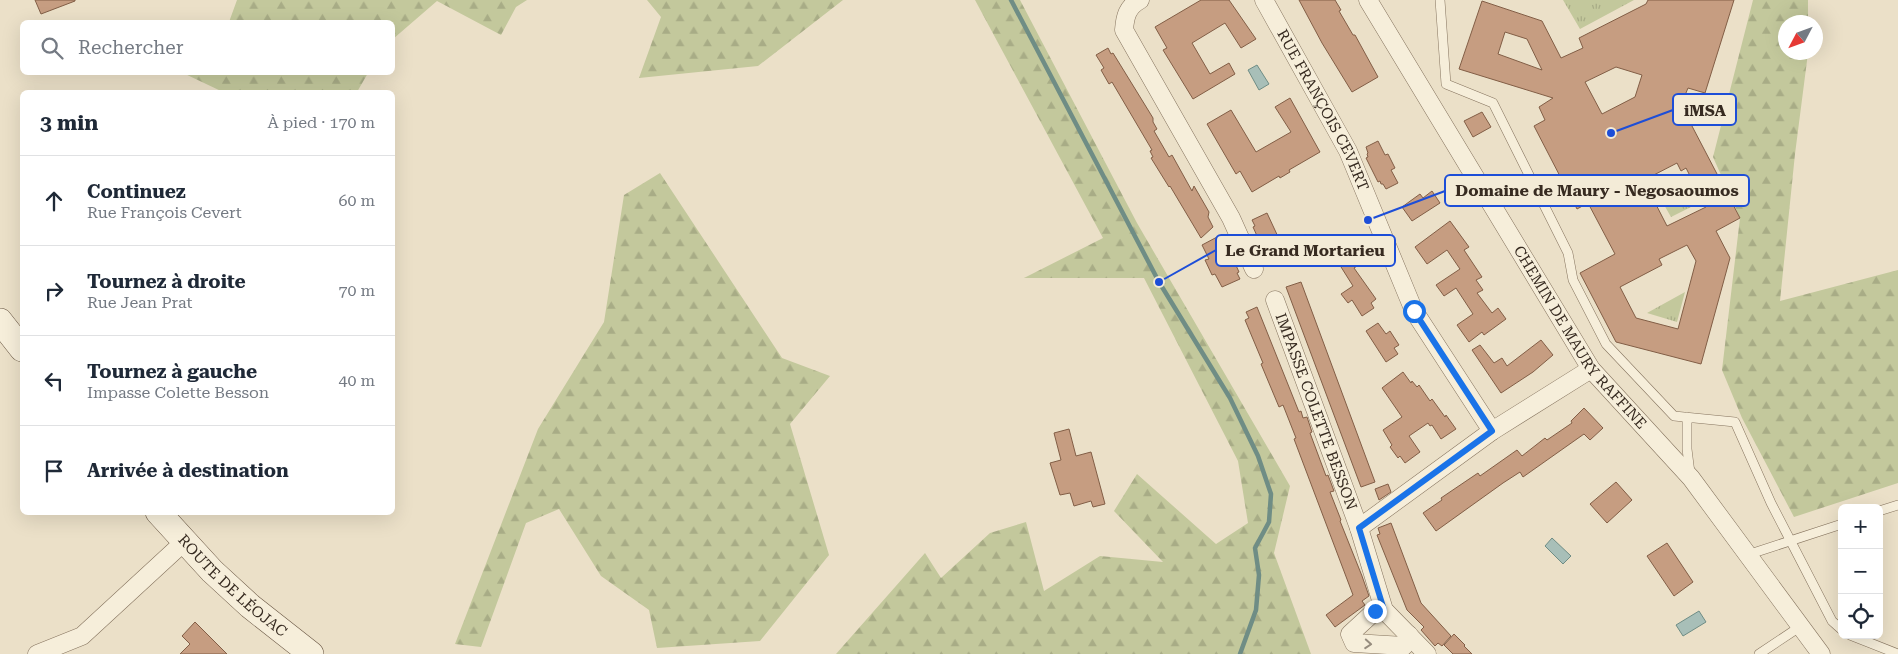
<!DOCTYPE html>
<html lang="fr">
<head>
<meta charset="utf-8">
<style>
	:root { --surface:#fff; --page:#f2f2f3; --text:#1f2937; --muted:#747a83; --line:#e0e1e3 }
	body { margin:0; font-family:"Roboto Serif",serif; background:var(--page); color:var(--text) }
	.controls { position:absolute; right:15px; bottom:15px; display:grid; overflow:hidden; border-radius:8px; box-shadow:0 5px 20px #0002 }
	.controls button { width:45px; height:45px; display:grid; place-items:center; padding:0; border:0; border-bottom:1px solid var(--line); background:var(--surface); color:var(--text); font:25px sans-serif }
	.compass { position:absolute; left:1778px; top:15px; width:45px; height:45px; border-radius:50%; background:var(--surface); box-shadow:0 5px 20px #0002; rotate:229deg }
	.stop { position:absolute; width:15px; height:15px; margin:-11px; border:4px solid #1a73e8; border-radius:50%; background:#fff }
	.stop.end { background:#1a73e8; border-color:#fff; box-shadow:0 1px 5px #0008 }
	.list { margin:0; padding:0; list-style:none }
	h2 { display:flex; justify-content:space-between; align-items:center; height:65px; margin:0; padding:0 20px; font-size:21px }
	h2 small { font-size:16px; font-weight:400; color:var(--muted) }
	.list li { display:grid; grid-template-columns:32px 1fr auto; gap:15px; align-items:center; box-sizing:border-box; height:90px; padding:0 20px; border-top:1px solid var(--line) }
	.list b { display:block; font-size:19px; white-space:nowrap }
	.list p { margin:0; font-size:16px; white-space:nowrap; color:var(--muted) }
	.list em { font-size:16px; font-style:normal; color:var(--muted) }
	.icon { flex:none; width:28px; height:28px; fill:none; stroke:currentColor; stroke-width:2; stroke-linecap:round; stroke-linejoin:round }
	.map { position:relative; flex:none; width:1898px; height:654px; overflow:hidden }
	.search { position:absolute; background:var(--surface); box-shadow:0 5px 20px #0002; left:20px; top:20px; width:375px; height:55px; display:flex; align-items:center; gap:12px; box-sizing:border-box; padding:0 18px; border-radius:8px; color:var(--muted); font-size:19px }
	.panel { position:absolute; background:var(--surface); box-shadow:0 5px 20px #0002; left:20px; top:90px; width:375px; height:425px; border-radius:8px }
	.map>svg:first-child { display:block }
</style>
</head>
<body>
<div class="map">
<svg width="1898" height="654" viewBox="0 0 1898 654">
	<defs>
		<pattern id="grass-tufts" width="24" height="20" patternUnits="userSpaceOnUse" patternTransform="scale(1.25)"><rect width="24" height="20" fill="#c3c89c"/><path d="M3 7l-1-3M5 7V3M7 7l1-3M15 17l-1-3M17 17v-4M19 17l1-3" fill="none" stroke="#a8ac86"/></pattern>
		<pattern id="forest-firs" width="22" height="20" patternUnits="userSpaceOnUse" patternTransform="scale(1.25)"><rect width="22" height="20" fill="#c3c89c"/><path d="M5 1l3.5 6h-7zM16 11l3.5 6h-7z" fill="#a8ac86"/></pattern>
	</defs>
	<rect width="100%" height="100%" fill="#ebe0c8"/>
	<path fill="url(#grass-tufts)" d="M1563,0H1634L1580,29Z
		M1683,175L1697,204L1671,217L1655,189Z
		M1685,292L1677,322L1647,313Z"/>
	<path fill="url(#forest-firs)" d="M237,0H527L516,7L501,35L437,1L393,39L392,22H229Z
		M647,0H843L758,66L639,78L661,17Z
		M975,0H1020L1137,223L1290,486L1274,553L1311,654H836L925,553L941,578L990,533L1026,522L1044,591L1100,556L1163,562L1114,511L1137,474L1216,544L1248,523L1238,461L1144,278H1024L1103,238Z
		M1753,0H1808V22H1786V52L1808,53L1795,154L1780,301L1898,270V483L1794,517L1742,418L1722,370L1740,218L1713,157Z
		M183,73H368L357,92H223Z
		M660,173L782,358L830,376L790,424L829,555L760,641L657,648L649,610L601,576L559,509L526,523L481,647L455,644L538,429L604,322L624,195Z"/>
	<path fill="#a8bfb8" stroke="#6f8d85" d="M1257,65L1269,84L1259,90L1248,70Z
		M1552,538L1571,556L1563,564L1545,546Z
		M1699,611L1706,622L1683,636L1676,625Z"/>
	<g fill="none" stroke-linecap="round" stroke-linejoin="round">
		<path stroke="#6f8d85" stroke-width="4.5" d="M1011,0L1159,282L1230,398L1258,456L1271,494L1269,522L1255,548L1259,575L1256,610L1240,654"/>
	</g>
	<path fill="#c69d81" stroke="#825e46" fill-rule="evenodd" d="M35,0H75V1L41,14Z
		M1201,0H1229L1256,39L1241,48L1225,23L1192,43L1210,74L1229,63L1235,74L1193,99L1163,50L1167,48L1155,27Z
		M1299,0H1335L1341,10L1339,11L1353,35H1355L1378,77L1352,92L1322,43Z
		M1648,0H1734L1705,93L1688,88L1681,105L1740,218L1716,231L1730,258L1701,364L1616,342L1580,273L1615,254L1588,203L1577,209L1534,126L1545,120L1539,107L1553,98L1459,69L1482,1L1542,21L1561,58L1583,48L1579,38L1646,4ZM1505,32L1527,39L1542,70L1498,54ZM1616,67L1642,75L1635,97L1602,114L1585,82ZM1677,163L1681,171L1686,168L1706,207L1667,226L1647,187L1652,185L1648,178ZM1687,245L1696,261L1678,329L1636,318L1620,287L1662,265L1659,259Z
		M1108,48L1111,54L1113,53L1153,118V122L1157,129L1154,131L1169,157L1172,155L1192,191L1194,186L1209,212L1208,217L1213,227L1201,238L1170,186L1169,187L1151,158L1153,157L1150,151L1152,150L1112,82L1109,84L1101,70L1104,68L1096,55Z
		M1290,98L1320,152L1289,170L1290,172L1280,178L1279,176L1252,192L1240,171L1236,174L1207,124L1231,110L1256,152L1291,132L1275,107Z
		M1482,112L1491,127L1473,137L1464,121Z
		M1378,141L1385,155L1388,154L1395,168L1391,170L1398,183L1386,189L1383,184H1381L1380,181L1378,182L1366,158L1368,157L1367,154L1368,153L1366,147Z
		M1432,191L1440,203L1412,221L1402,207L1420,194L1423,198Z
		M1267,213L1280,241L1277,243L1284,257L1272,263L1269,257L1267,258L1253,227L1255,226L1252,220Z
		M1450,221L1469,247L1464,250L1482,277L1476,280L1483,290L1477,293L1492,313L1498,308L1506,319L1484,335L1482,332L1469,342L1457,325L1473,314L1456,288L1444,296L1436,285L1460,269L1447,250L1427,264L1415,247Z
		M1219,236L1223,242L1225,241L1239,272L1237,273L1240,279L1222,287L1215,274L1212,275L1205,260L1209,259L1202,245Z
		M1347,238L1363,262L1354,268L1376,299L1371,303L1374,308L1362,316L1352,300L1348,303L1341,294L1353,286L1336,259L1332,261L1326,251Z
		M1301,282L1375,482L1361,487L1286,287Z
		M1257,307L1299,412L1301,411L1303,418L1307,417L1312,432L1310,433L1326,476L1328,475L1334,491L1330,492L1341,520L1340,521L1362,576L1369,596L1362,601L1365,605L1335,627L1326,615L1353,595L1294,439L1296,438L1283,405L1279,407L1261,364L1263,363L1245,320L1249,318L1246,312Z
		M1378,323L1386,334L1390,331L1399,345L1394,348L1398,354L1386,362L1366,331Z
		M1541,340L1553,355L1533,372L1501,393L1472,350L1480,345L1494,363L1502,358L1507,366Z
		M1403,372L1411,383L1412,381L1417,387L1419,385L1430,401L1432,399L1445,417L1446,415L1456,429L1441,439L1432,425L1430,426L1428,423L1409,436L1420,452L1405,463L1400,456L1398,458L1390,447L1392,445L1383,430L1402,417L1382,388Z
		M1584,408L1603,428L1590,440L1584,434L1523,477L1520,472L1503,483L1436,531L1423,513L1442,500L1441,498L1478,473L1480,476L1517,450L1522,456L1545,438L1547,440L1572,423L1571,421Z
		M1069,429L1076,456L1091,452L1105,504L1093,507L1091,501L1074,506L1070,493L1060,495L1050,463L1061,460L1054,433Z
		M1616,482L1632,500L1607,523L1590,504Z
		M1388,484L1391,492L1379,500L1375,489Z
		M1391,523L1421,603L1451,636L1442,646L1438,643L1435,646L1421,630L1424,627L1407,610L1377,535L1380,534L1378,528Z
		M1667,543L1693,582L1674,596L1647,556Z
		M195,622L227,654H180L190,644L182,636Z
		M1454,634L1465,645L1464,646L1472,654H1453L1444,645Z"/>
	<g fill="none" stroke-linecap="round" stroke-linejoin="round">
		<g stroke="#85735e" stroke-width="10">
			<path id="service" d="M1440,0L1446,84L1493,103L1568,253L1573,280L1606,344L1674,416L1735,422L1771,503L1832,621L1842,630
				M1687,417V449L1690,473
				M1879,511L1898,505
				M1747,555L1842,524
				M1850,635L1898,654
				M1759,654L1801,626"/>
		</g>
		<g stroke="#85735e" stroke-width="19">
			<g id="minor">
				<path d="M1140,0C1127,7 1125,17 1124,30L1231,218L1254,269"/>
				<path id="s1" d="M1264,0L1348,151L1414,311L1492,431"/>
				<path id="s2" d="M1368,0L1591,369L1691,478L1821,654"/>
				<path id="s3" d="M1275,300L1359,528L1384,610L1427,654"/>
				<path d="M1359,528L1492,431L1591,369"/>
				<path d="M1384,610L1375,611L1350,634L1354,643L1404,646L1409,635"/>
				<path d="M37,654L82,636L184,542"/>
			</g>
		</g>
		<g stroke="#675441" stroke-width="26">
			<g id="secondary">
				<path d="M0,321L22,349"/>
				<path id="s4" d="M158,512L212,571L250,606L311,654"/>
			</g>
		</g>
		<use href="#service" stroke="#f6eeda" stroke-width="9"/>
		<use href="#minor" stroke="#f6eeda" stroke-width="18"/>
		<use href="#secondary" stroke="#f6eeda" stroke-width="25"/>
	</g>
	<defs><path id="oneway-chevron" d="M-2-3.5L2.5 0L-2 3.5" fill="none" stroke-width="1.6" stroke-linecap="round" stroke-linejoin="round" transform="scale(1.25)"/></defs>
	<use stroke="#968c7e" href="#oneway-chevron" transform="translate(1368 644) rotate(4)"/>
	<g fill="none" stroke-linecap="round" stroke-linejoin="round">
		<path stroke="#1a73e8" stroke-width="6" d="M1375,611L1384,610L1359,528L1492,431L1414,311"/>
	</g>
	<g text-anchor="middle" stroke-width="4" stroke-linejoin="round" paint-order="stroke">
		<g font-size="15" fill="#372b21" stroke="#f3ebd7">
			<text dy="5" stroke="none"><textPath href="#s1" startOffset="125">RUE FRANÇOIS CEVERT</textPath></text>
			<text dy="5" stroke="none"><textPath href="#s2" startOffset="399">CHEMIN DE MAURY RAFFINE</textPath></text>
			<text dy="5" stroke="none"><textPath href="#s3" startOffset="119">IMPASSE COLETTE BESSON</textPath></text>
			<text dy="5" stroke="none"><textPath href="#s4" startOffset="105">ROUTE DE LÉOJAC</textPath></text>
		</g>
	</g>
	<path fill="none" stroke="#1d4ed8" stroke-width="2" d="M1611 133L1673 110M1368 220L1445 191M1159 282L1216 250"/>
	<g fill="#1d4ed8" stroke="#f3ebd7" stroke-width="2">
		<circle cx="1611" cy="133" r="5"/>
		<circle cx="1368" cy="220" r="5"/>
		<circle cx="1159" cy="282" r="5"/>
	</g>
	<g fill="#f3ebd7" stroke="#1d4ed8" stroke-width="2">
		<rect x="1673" y="94" width="63" height="31" rx="5"/>
		<rect x="1445" y="175" width="304" height="31" rx="5"/>
		<rect x="1216" y="235" width="179" height="31" rx="5"/>
	</g>
	<g font-size="16" text-anchor="middle" font-weight="bold" fill="#372b21">
		<text x="1705" y="116">iMSA</text>
		<text x="1597" y="196">Domaine de Maury - Negosaoumos</text>
		<text x="1305" y="256">Le Grand Mortarieu</text>
	</g>
</svg>
<div class="controls">
<button>+</button>
<button>−</button>
<button><svg class="icon" aria-label="locate" viewBox="0 0 24 24"><circle cx="12" cy="12" r="6"/><path d="M12 2v4M12 18v4M2 12h4M18 12h4"/></svg></button>
</div>
<svg class="compass" viewBox="-18 -18 36 36"><path d="M0-13l5 13h-10z" fill="#e53935"/><path d="M0 13l5-13h-10z" fill="#747a83"/></svg>
<div class="stop" style="left:1414px;top:311px"></div>
<div class="stop end" style="left:1375px;top:611px"></div>
<div class="search"><svg class="icon" aria-label="search" viewBox="0 0 24 24"><circle cx="10" cy="10" r="6"/><path d="M15 15l6 6"/></svg>Rechercher</div>
<section class="panel">
<h2>3 min<small>À pied · 170 m</small></h2>
<ul class="list">
<li><svg class="icon" aria-label="ahead" viewBox="0 0 24 24"><path d="M12 20V5M6 11l6-6 6 6"/></svg><div><b>Continuez</b><p>Rue François Cevert</p></div><em>60 m</em></li>
<li><svg class="icon" aria-label="right" viewBox="0 0 24 24"><path d="M7 20v-9h11M14 6l5 5-5 5"/></svg><div><b>Tournez à droite</b><p>Rue Jean Prat</p></div><em>70 m</em></li>
<li><svg class="icon" aria-label="left" viewBox="0 0 24 24"><path d="M17 20v-9H6M10 6l-5 5 5 5"/></svg><div><b>Tournez à gauche</b><p>Impasse Colette Besson</p></div><em>40 m</em></li>
<li><svg class="icon" aria-label="arrive" viewBox="0 0 24 24"><path d="M6 21V4h12l-3 4 3 4H6"/></svg><div><b>Arrivée à destination</b></div></li>
</ul>
</section>
</div>
</body>
</html>
